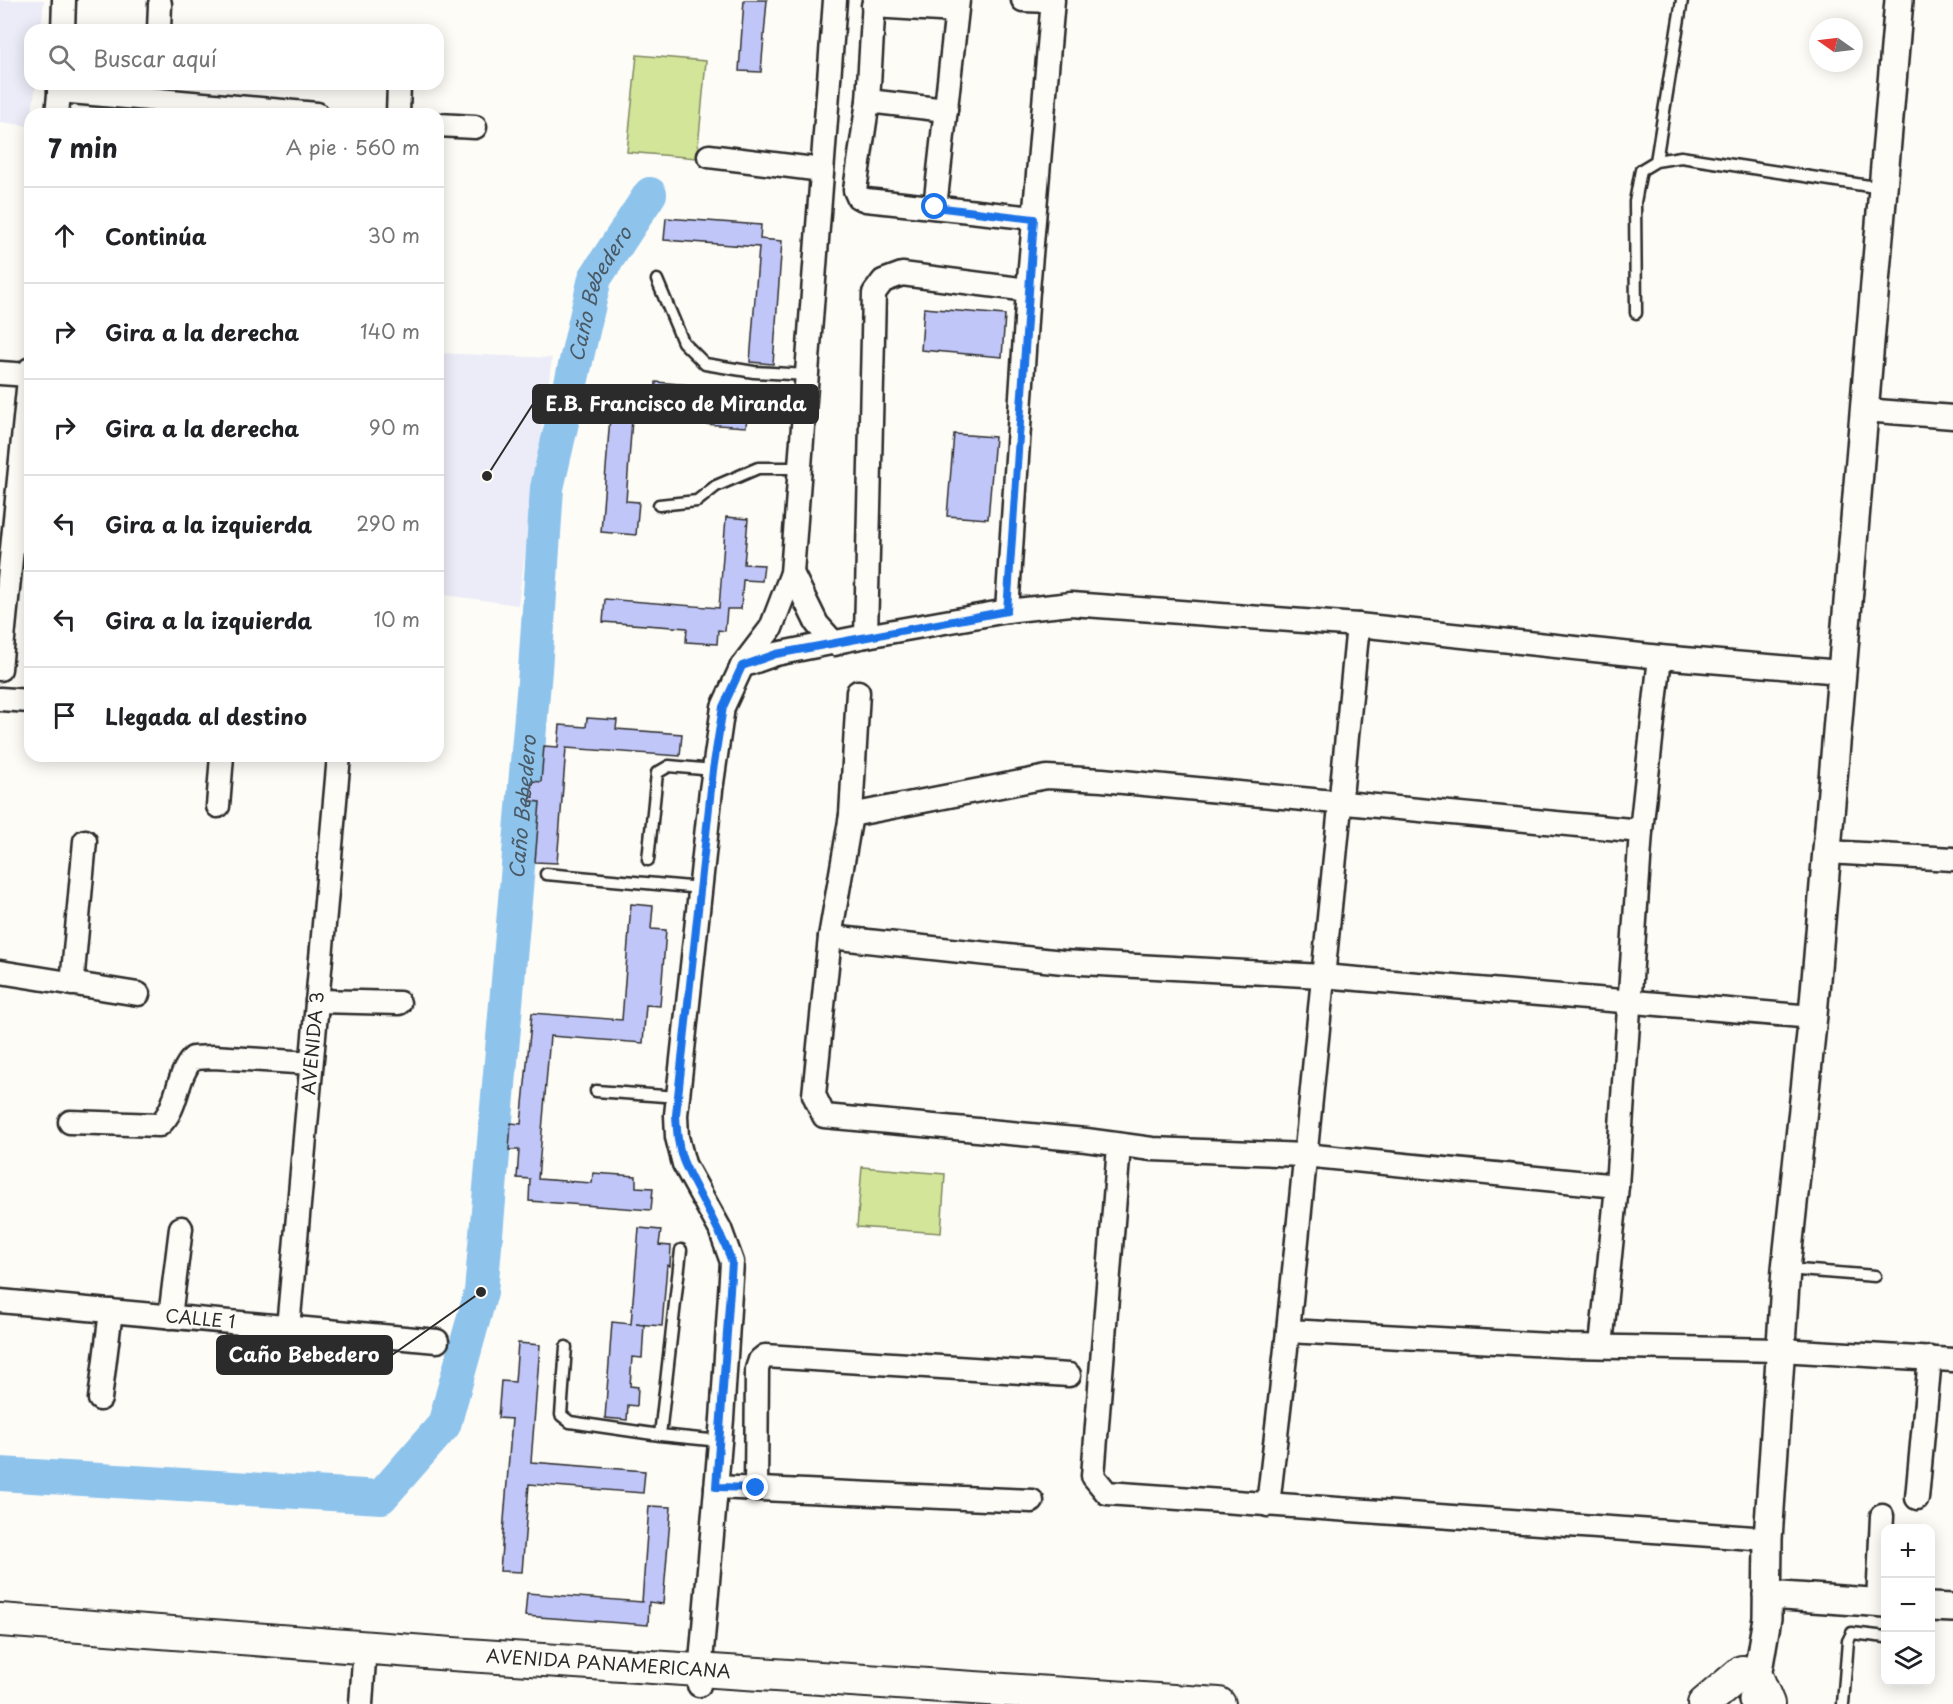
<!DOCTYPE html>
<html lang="es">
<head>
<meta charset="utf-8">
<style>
	:root { --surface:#fff; --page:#f6f6f6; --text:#202124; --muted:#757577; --line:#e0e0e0 }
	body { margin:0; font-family:"Playpen Sans",sans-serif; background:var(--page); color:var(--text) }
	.controls { position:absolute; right:18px; bottom:18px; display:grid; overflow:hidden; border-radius:12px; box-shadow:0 3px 15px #0003 }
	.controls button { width:54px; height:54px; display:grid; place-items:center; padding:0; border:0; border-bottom:2px solid var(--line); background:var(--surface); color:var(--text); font:30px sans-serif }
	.compass { position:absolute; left:1809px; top:18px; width:54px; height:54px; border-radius:50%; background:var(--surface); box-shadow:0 3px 15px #0003; rotate:284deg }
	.stop { position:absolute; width:18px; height:18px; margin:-14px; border:4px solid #1a73e8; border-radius:50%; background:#fff }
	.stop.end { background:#1a73e8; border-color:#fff; box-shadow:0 2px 6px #0008 }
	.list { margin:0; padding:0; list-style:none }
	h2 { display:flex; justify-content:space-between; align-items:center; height:78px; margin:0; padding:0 24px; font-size:26px }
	h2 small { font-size:20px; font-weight:400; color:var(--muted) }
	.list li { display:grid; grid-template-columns:39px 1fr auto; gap:18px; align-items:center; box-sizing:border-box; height:96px; padding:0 24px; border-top:2px solid var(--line) }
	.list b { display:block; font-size:22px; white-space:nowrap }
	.list em { font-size:20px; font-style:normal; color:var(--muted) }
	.icon { flex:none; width:33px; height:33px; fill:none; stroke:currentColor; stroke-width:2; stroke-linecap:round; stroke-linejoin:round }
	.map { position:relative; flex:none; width:1953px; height:1704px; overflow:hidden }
	.search { position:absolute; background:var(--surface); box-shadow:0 3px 15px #0003; left:24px; top:24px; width:420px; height:66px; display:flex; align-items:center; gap:15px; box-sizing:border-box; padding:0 21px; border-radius:18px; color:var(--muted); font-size:22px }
	.panel { position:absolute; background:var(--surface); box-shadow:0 3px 15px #0003; left:24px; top:108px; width:420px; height:654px; border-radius:18px }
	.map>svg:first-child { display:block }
</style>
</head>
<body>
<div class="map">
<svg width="1953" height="1704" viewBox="0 0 1953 1704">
	<rect width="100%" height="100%" fill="#fdfcf7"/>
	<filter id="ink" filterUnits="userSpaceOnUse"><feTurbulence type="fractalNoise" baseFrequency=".0167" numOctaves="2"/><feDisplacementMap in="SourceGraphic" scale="12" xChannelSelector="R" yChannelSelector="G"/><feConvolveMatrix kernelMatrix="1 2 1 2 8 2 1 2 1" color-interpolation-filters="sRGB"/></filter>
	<g filter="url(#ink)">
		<path fill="#ebecf7" d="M0,0H44L41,30H30V84H36L30,126L0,122Z
			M438,353L552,358L518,605L438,594Z"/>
		<path fill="#d3e599" stroke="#7f8862" stroke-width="1.5" d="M637,55L706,61L697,158L627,152Z
			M862,1167L945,1174L941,1233L857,1227Z"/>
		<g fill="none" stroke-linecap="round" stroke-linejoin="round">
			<path stroke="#8ec3ec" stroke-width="34" id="s1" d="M0,1474L381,1497L444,1425L481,1292L535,670L547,488L595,278L650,194"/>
		</g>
		<path fill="#c0c6f8" stroke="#2b2b2b" stroke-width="1.5" d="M744,0H767L761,72L739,71Z
			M666,218L761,225L760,239L782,241L773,364L750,362L759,247L664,240Z
			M924,308L1005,315L1002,357L921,350Z
			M656,382L703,386L702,402L748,405L746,427L632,419L626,501L639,502L636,535L601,532L610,417L624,418L626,396L655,398Z
			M954,434L995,437L988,519L947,516Z
			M726,517L748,519L744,564L764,565L762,581L743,580L741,609H727L725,631L718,630L717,644L686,642L687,628L603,622L605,599L719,608Z
			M587,718L617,720L616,729L682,734L680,756L566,748L557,863L535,862L540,802L530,801L532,781L541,782L544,746L558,747L560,725L586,727Z
			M631,904L653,906L651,929L666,930L660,1006L646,1005L643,1043L550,1036L538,1179L592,1183L593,1173L636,1176V1187L653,1188L651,1210L529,1201L530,1179L517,1178L519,1150H509L511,1123L521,1124L532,1013L622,1020Z
			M639,1228L661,1230L659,1245L671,1246L670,1266L667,1265L662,1326L636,1324L644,1325L642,1358L632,1357L630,1386L638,1387L637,1406L628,1405L627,1420L605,1418L612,1322L631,1324Z
			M518,1343L540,1345L531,1462L645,1471L643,1493L529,1484L522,1572L500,1571L512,1419L498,1418L501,1381L515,1382Z
			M649,1506L671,1507L663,1604L649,1602L648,1625L525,1616L527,1593L642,1602Z"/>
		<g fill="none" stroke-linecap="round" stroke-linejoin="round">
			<g stroke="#2b2b2b" stroke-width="15">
				<path id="service" d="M1656,161L1682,0
					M657,280L683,342L705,364L754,372L807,375
					M1636,313L1635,202L1641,170L1656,161L1681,157L1882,188
					M659,505L697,501L716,486L758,468H800
					M648,860L657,773L669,766L713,770
					M546,874L701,888
					M596,1091L678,1097
					M1786,1269L1875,1276
					M566,1347L561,1415L570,1422L660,1435L720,1441
					M660,1435L681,1250
					M1843,1704L1848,1641L1852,1633L1886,1637"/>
			</g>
			<g stroke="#2b2b2b" stroke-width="27">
				<g id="minor">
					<path d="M874,0L868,101L855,190L858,197L866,200L1034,218"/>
					<path d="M1023,0L1052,1"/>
					<path d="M873,6L956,11"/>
					<path d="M63,30L64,0"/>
					<path d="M159,30L160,4"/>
					<path d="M59,91L317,114"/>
					<path d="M868,101L946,110"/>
					<path d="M57,114L60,84"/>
					<path d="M398,114L399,84"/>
					<path d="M438,125L475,127"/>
					<path d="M709,156L822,170"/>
					<path d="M935,207L958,0"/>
					<path d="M0,373L29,375"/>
					<path d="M1864,410L1953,417"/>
					<path d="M792,573L817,624L835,644"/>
					<path d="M1007,611L1028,290L1053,0"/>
					<path d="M866,636L874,293L883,281L902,274L1028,290"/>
					<path d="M742,666L776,654L866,636L1007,611L1071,604L1358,625L1660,657L1841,672"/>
					<path d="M0,669L30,369"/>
					<path d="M858,692L851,815L830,937L814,1095L824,1116L1086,1140L1152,1149L1304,1155L1617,1186"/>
					<path d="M0,699L30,701"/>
					<path d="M218,806L222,756"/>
					<path d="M851,815L1047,777L1102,780L1641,831"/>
					<path d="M1827,852L1953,859"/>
					<path d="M830,937L1063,962L1322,976L1813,1017"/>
					<path d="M0,972L138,994"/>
					<path d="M72,984L85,841"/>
					<path d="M317,1001L399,1003"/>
					<path d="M70,1122L159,1125C179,1108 175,1077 193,1058L213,1057L311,1063"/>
					<path d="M1119,1146L1093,1476L1107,1493L1768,1539"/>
					<path id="s2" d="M0,1301L437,1341"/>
					<path d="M170,1317L181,1228"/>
					<path id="s3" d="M288,1328L339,756"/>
					<path d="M1288,1331L1570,1346L1780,1350L1953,1360"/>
					<path d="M1601,1346L1617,1186L1641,831L1660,657"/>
					<path d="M100,1399L111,1311"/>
					<path d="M716,1487L1032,1501"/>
					<path d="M756,1488L757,1369L760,1360L765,1356L1069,1375"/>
					<path d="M1917,1498L1930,1358"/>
					<path d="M1268,1505L1288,1331L1358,625"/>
					<path d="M1878,1603L1882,1516"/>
					<path d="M699,1685L722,1419L732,1262L720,1229L684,1164L677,1137L676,1115L711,790L723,707L742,666L771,628L792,573L835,0"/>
					<path d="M361,1704L365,1646"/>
				</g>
			</g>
			<g stroke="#2b2b2b" stroke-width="32">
				<path id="tertiary" d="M1767,1595L1886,1603
					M1930,1607L1953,1608
					M1753,1700L1767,1618L1768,1539L1786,1269L1813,1015L1899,0"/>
			</g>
			<g stroke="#2b2b2b" stroke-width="36">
				<g id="secondary">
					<path id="s4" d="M0,1620L452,1654L1219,1704"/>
					<path d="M1758,1680L1768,1704"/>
					<path d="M1704,1704L1742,1672"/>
				</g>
			</g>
			<use href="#service" stroke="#fdfcf7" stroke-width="10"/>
			<use href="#minor" stroke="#fdfcf7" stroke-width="22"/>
			<use href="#tertiary" stroke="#fdfcf7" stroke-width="27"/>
			<use href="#secondary" stroke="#fdfcf7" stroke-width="32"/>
		</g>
	</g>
	<g fill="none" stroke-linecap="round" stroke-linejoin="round" filter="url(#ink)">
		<path stroke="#1a73e8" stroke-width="8" d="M756,1488L716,1487L732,1262C719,1226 700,1199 685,1165C678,1150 677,1132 676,1115L713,770L723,707L742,666L776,654L1007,611L1034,219L935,207"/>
	</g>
	<g text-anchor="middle" stroke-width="4.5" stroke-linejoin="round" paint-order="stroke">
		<g font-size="18" fill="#2b2b2b" stroke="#fdfcf7">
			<text dy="6" stroke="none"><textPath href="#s3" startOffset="286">AVENIDA 3</textPath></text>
			<text dy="6" stroke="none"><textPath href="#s2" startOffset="201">CALLE 1</textPath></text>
			<text dy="6" stroke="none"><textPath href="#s4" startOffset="610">AVENIDA PANAMERICANA</textPath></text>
		</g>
		<g font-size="20" font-style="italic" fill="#495965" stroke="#fdfcf7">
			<text dy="7" stroke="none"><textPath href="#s1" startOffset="1624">Caño Bebedero</textPath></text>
			<text dy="7" stroke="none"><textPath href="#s1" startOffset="1102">Caño Bebedero</textPath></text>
		</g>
	</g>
	<path fill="none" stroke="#2b2b2b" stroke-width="2" d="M487 476L533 404M481 1292L392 1355"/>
	<g fill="#2b2b2b" stroke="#fdfcf7" stroke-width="2">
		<circle cx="487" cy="476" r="6"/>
		<circle cx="481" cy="1292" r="6"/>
	</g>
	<g fill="#2b2b2b" stroke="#2b2b2b" stroke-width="2">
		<rect x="533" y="385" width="285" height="38" rx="6"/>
		<rect x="217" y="1336" width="175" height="38" rx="6"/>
	</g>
	<g font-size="20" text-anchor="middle" font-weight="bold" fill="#fff">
		<text x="676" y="411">E.B. Francisco de Miranda</text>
		<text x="304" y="1362">Caño Bebedero</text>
	</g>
</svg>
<div class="controls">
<button>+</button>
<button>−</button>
<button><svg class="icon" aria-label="layers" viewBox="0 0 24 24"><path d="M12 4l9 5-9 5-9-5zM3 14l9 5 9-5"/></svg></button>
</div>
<svg class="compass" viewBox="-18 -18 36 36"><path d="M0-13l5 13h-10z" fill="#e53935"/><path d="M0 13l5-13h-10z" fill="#757577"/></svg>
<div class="stop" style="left:935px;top:207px"></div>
<div class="stop end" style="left:756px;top:1488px"></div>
<div class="search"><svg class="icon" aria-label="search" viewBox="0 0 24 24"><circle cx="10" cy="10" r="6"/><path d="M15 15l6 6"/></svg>Buscar aquí</div>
<section class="panel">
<h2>7 min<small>A pie · 560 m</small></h2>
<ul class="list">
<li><svg class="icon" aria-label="ahead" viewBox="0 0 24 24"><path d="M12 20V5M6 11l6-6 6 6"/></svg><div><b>Continúa</b></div><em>30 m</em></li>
<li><svg class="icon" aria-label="right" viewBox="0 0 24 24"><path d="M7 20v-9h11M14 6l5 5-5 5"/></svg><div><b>Gira a la derecha</b></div><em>140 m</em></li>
<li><svg class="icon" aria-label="right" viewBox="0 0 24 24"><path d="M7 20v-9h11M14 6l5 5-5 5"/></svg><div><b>Gira a la derecha</b></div><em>90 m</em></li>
<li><svg class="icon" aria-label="left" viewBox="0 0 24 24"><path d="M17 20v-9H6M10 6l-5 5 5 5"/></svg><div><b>Gira a la izquierda</b></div><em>290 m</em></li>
<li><svg class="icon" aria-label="left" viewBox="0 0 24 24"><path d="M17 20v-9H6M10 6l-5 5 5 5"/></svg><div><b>Gira a la izquierda</b></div><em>10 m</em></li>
<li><svg class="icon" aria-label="arrive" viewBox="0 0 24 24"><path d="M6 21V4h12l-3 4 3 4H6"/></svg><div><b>Llegada al destino</b></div></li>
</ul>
</section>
</div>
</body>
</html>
